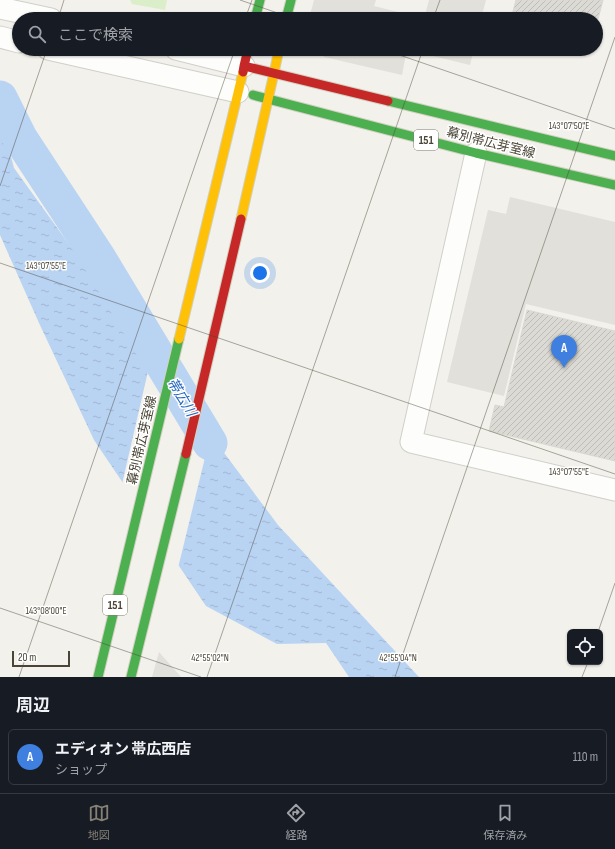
<!DOCTYPE html>
<html lang="ja">
<head>
<meta charset="utf-8">
<style>
	:root { --surface:#171b24; --page:#242831; --text:#f1f3f6; --muted:#9ea1a6; --line:#363941; --accent:#858175 }
	body { margin:0; font-family:"Sofia Sans Condensed","Noto Sans JP",sans-serif; background:var(--page); color:var(--text) }
	.controls { position:absolute; right:12px; bottom:12px; display:grid; overflow:hidden; border-radius:6px; box-shadow:0 1px 3px #0004 }
	.controls button { width:36px; height:36px; display:grid; place-items:center; padding:0; border:0; border-bottom:1px solid var(--line); background:var(--surface); color:var(--text); font:20px sans-serif }
	.scale { position:absolute; left:12px; bottom:10px; width:58px; box-sizing:border-box; padding-left:4px; border:2px solid #4a4536; border-top:0; font-size:11px; line-height:14px; white-space:nowrap; color:#4a4536; -webkit-text-stroke:3px #fff; paint-order:stroke }
	.you { position:absolute; left:260px; top:273px; width:14px; height:14px; margin:-10px; border:3px solid #fff; border-radius:50%; background:#1a73e8; box-shadow:0 0 0 6px #1a73e833 }
	.badge { display:grid; place-items:center; width:26px; height:26px; border-radius:50%; background:var(--accent); color:#fff; font-size:13px; font-weight:700 }
	.pin { position:absolute; translate:-50% -33px; filter:drop-shadow(0 1px 2px #0008) }
	.pin::after { content:''; position:absolute; top:21px; width:14px; height:12px; background:inherit; clip-path:polygon(0 0,100% 0,50% 100%) }
	.list { margin:0; padding:0; list-style:none }
	h2 { display:flex; justify-content:space-between; align-items:center; height:52px; margin:0; padding:0 16px; font-size:17px }
	h2 small { font-size:13px; font-weight:400; color:var(--muted) }
	.list li { display:grid; grid-template-columns:26px 1fr auto; gap:12px; align-items:center; box-sizing:border-box; height:56px; margin:0 8px 8px; padding:0 8px; border:1px solid var(--line); border-radius:6px }
	.list b { display:block; font-size:15px; white-space:nowrap }
	.list p { margin:0; font-size:13px; white-space:nowrap; color:var(--muted) }
	.list em { font-size:13px; font-style:normal; color:var(--muted) }
	.icon { flex:none; width:22px; height:22px; fill:none; stroke:currentColor; stroke-width:2; stroke-linecap:round; stroke-linejoin:round }
	.map { position:relative; flex:none; width:615px; height:677px; overflow:hidden }
	.search { position:absolute; background:var(--surface); box-shadow:0 1px 3px #0004; left:12px; right:12px; top:12px; height:44px; display:flex; align-items:center; gap:10px; box-sizing:border-box; padding:0 14px; border-radius:22px; color:var(--muted); font-size:15px }
	.sheet { height:116px; background:var(--surface) }
	nav { display:flex; justify-content:space-around; align-items:center; box-sizing:border-box; height:56px; border-top:1px solid var(--line); background:var(--surface); font-size:11px; color:var(--muted) }
	nav a { display:grid; justify-items:center; gap:2px }
	nav .on { color:var(--accent) }
	.map>svg:first-child { display:block }
</style>
</head>
<body>
<div class="map">
<svg width="615" height="677" viewBox="0 0 615 677">
	<defs>
		<pattern id="water-ripples" width="26" height="14" patternUnits="userSpaceOnUse"><rect width="26" height="14" fill="#b9d3f3"/><path d="M2 4q2-2 4 0t4 0M15 11q2-2 4 0t4 0" fill="none" stroke="#a1b6d1"/></pattern>
		<pattern id="building-hatch" width="6" height="6" patternUnits="userSpaceOnUse"><rect width="6" height="6" fill="#dcdad4"/><path d="M-1 1l2-2M0 6l6-6M5 7l2-2" fill="none" stroke="#bebcb7"/></pattern>
	</defs>
	<rect width="100%" height="100%" fill="#f2f1eb"/>
	<path fill="#daefc9" d="M130,0H167L165,10L132,4Z"/>
	<path fill="#e1e0da" d="M314,0H376L374,6L414,16V19H309Z
		M429,0H486L481,19H424Z
		M319,49H407L402,75L324,57Z
		M417,49H474L470,65L416,52Z
		M510,197L615,222V325L526,304L504,396L447,382L488,210L506,214Z
		M159,652L181,677H152Z"/>
	<path fill="url(#water-ripples)" d="M0,115L14,168L97,283L278,525L419,677H349L326,643L277,644L206,606L94,440L39,323L0,235Z"/>
	<path fill="#f2f1eb" d="M152,354L211,433L178,568L122,484Z"/>
	<g fill="none" stroke-linecap="round" stroke-linejoin="round">
		<path stroke="#b9d3f3" stroke-width="35" d="M0,98L20,138L98,257L210,443"/>
	</g>
	<path fill="url(#building-hatch)" stroke="#dad8d1" d="M516,0H603L598,19H511Z
		M527,310L615,331V461L489,431L495,405L504,407Z"/>
	<g fill="none" stroke-linecap="round" stroke-linejoin="round">
		<g stroke="#d0cfc9" stroke-width="23">
			<path id="street" d="M0,8L51,19
				M0,37L19,42
				M48,49L238,92
				M176,49L244,66
				M476,153L411,442L615,490"/>
		</g>
		<g stroke="#d2d0c1" stroke-width="11">
			<path id="fast" d="M255,19L260,0
				M286,19L291,0
				M253,95L476,153L615,185
				M388,101L615,156
				M98,677L179,339
				M131,677L186,454"/>
		</g>
		<g stroke="#d2d0c1" stroke-width="11">
			<path id="slow" d="M274,73L279,49
				M241,219L274,73
				M179,339L243,72"/>
		</g>
		<g stroke="#d2d0c1" stroke-width="11">
			<path id="jam" d="M244,66L248,49
				M243,72L244,66L388,101
				M186,454L241,219"/>
		</g>
		<use href="#street" stroke="#fdfdfc" stroke-width="21"/>
		<use href="#fast" stroke="#4caf50" stroke-width="9"/>
		<use href="#slow" stroke="#ffc107" stroke-width="9"/>
		<use href="#jam" stroke="#c62828" stroke-width="9"/>
	</g>
	<path fill="none" stroke="#4a4536" stroke-width="1" stroke-opacity="0.45" d="M240,0L295,19M58,19L64,0M245,19L252,0M433,19L440,0M382,49L615,129M0,186L47,49M0,263L615,474M0,608L201,677M598,632L615,583M19,677L235,49M207,677L423,49M395,677L615,37M582,677L588,662"/>
	<g text-anchor="middle" stroke-width="3" stroke-linejoin="round" paint-order="stroke">
		<g fill="#fff" stroke="#807d72" stroke-width="1">
			<rect x="414" y="130" width="24" height="20" rx="3"/>
			<rect x="103" y="595" width="24" height="20" rx="3"/>
		</g>
		<g font-size="12" font-weight="bold" fill="#4a4536">
			<text x="426" y="144">151</text>
			<text x="115" y="609">151</text>
		</g>
		<g font-size="13" fill="#4a4536" stroke="#fff">
			<text transform="translate(491 142) rotate(14)" y="5">幕別帯広芽室線</text>
			<text transform="translate(141 440) rotate(-77)" y="5">幕別帯広芽室線</text>
		</g>
		<g font-size="14" font-style="italic" fill="#2567bf" stroke="#fff">
			<text transform="translate(182 397) rotate(59)" y="5">帯広川</text>
		</g>
	</g>
	<g font-size="10" text-anchor="middle" fill="#4a4536" stroke="#fff" stroke-width="3" stroke-linejoin="round" paint-order="stroke">
		<text x="569" y="129">143°07'50"E</text>
		<text x="46" y="269">143°07'55"E</text>
		<text x="569" y="475">143°07'55"E</text>
		<text x="46" y="614">143°08'00"E</text>
		<text x="210" y="661">42°55'02"N</text>
		<text x="398" y="661">42°55'04"N</text>
	</g>
</svg>
<div class="controls">
<button><svg class="icon" aria-label="locate" viewBox="0 0 24 24"><circle cx="12" cy="12" r="6"/><path d="M12 2v4M12 18v4M2 12h4M18 12h4"/></svg></button>
</div>
<div class="scale">20 m</div>
<div class="you"></div>
<div class="pin badge" style="left:564px;top:368px;background:#3f7fe0">A</div>
<div class="search"><svg class="icon" aria-label="search" viewBox="0 0 24 24"><circle cx="10" cy="10" r="6"/><path d="M15 15l6 6"/></svg>ここで検索</div>
</div>
<section class="sheet">
<h2>周辺<small></small></h2>
<ul class="list">
<li><span class="badge" style="background:#3f7fe0">A</span><div><b>エディオン 帯広西店</b><p>ショップ</p></div><em>110 m</em></li>
</ul>
</section>
<nav>
<a class="on"><svg class="icon" aria-label="map" viewBox="0 0 24 24"><path d="M3 6l6-2 6 2 6-2v14l-6 2-6-2-6 2zM9 4v14M15 6v14"/></svg>地図</a>
<a><svg class="icon" aria-label="directions" viewBox="0 0 24 24"><path d="M12 3l9 9-9 9-9-9zM9 14v-3h6M13 9l2 2-2 2"/></svg>経路</a>
<a><svg class="icon" aria-label="saved" viewBox="0 0 24 24"><path d="M7 4h10v16l-5-4-5 4z"/></svg>保存済み</a>
</nav>
</body>
</html>
